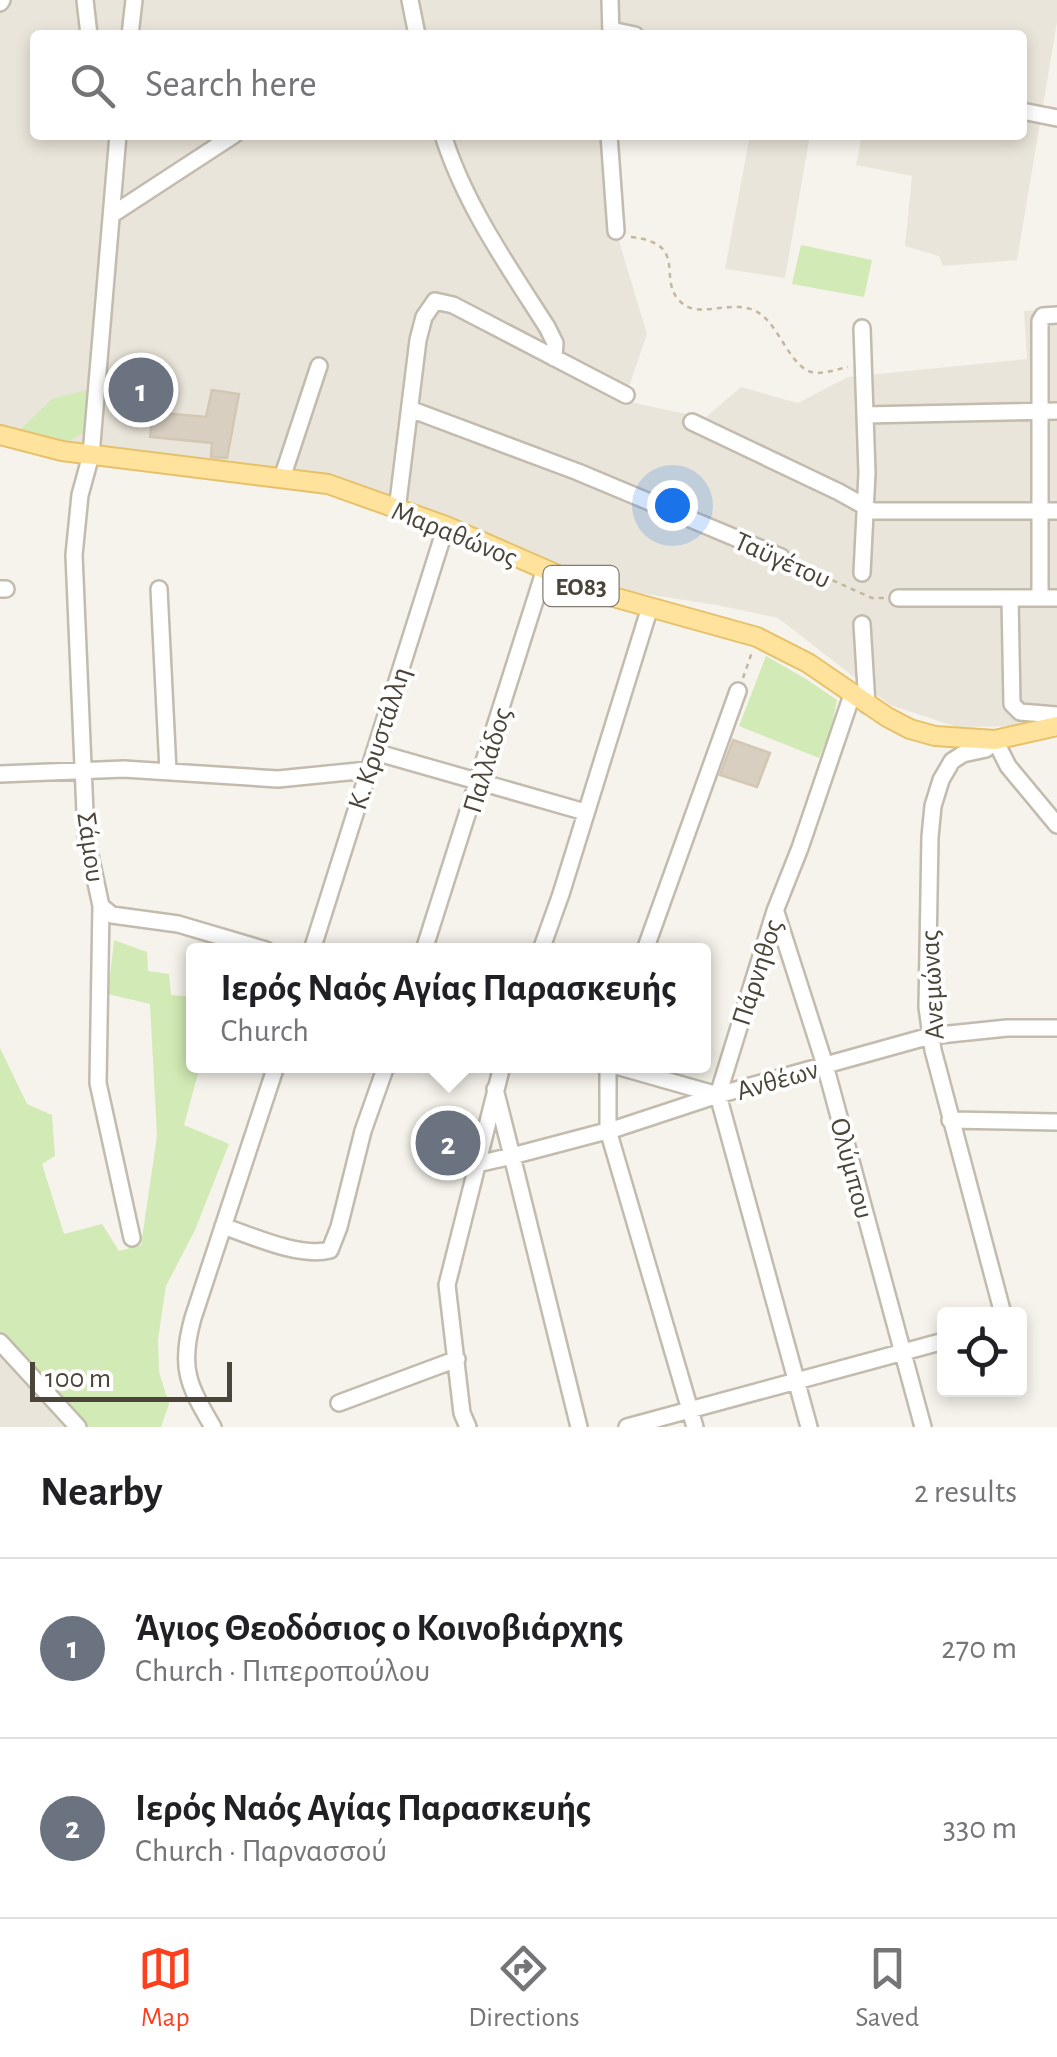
<!DOCTYPE html>
<html lang="en">
<head>
<meta charset="utf-8">
<style>
	:root { --surface:#fff; --page:#f6f6f6; --text:#202124; --muted:#757577; --line:#e0e0e0; --accent:#fc3f1d }
	body { margin:0; font-family:"Alegreya Sans",sans-serif; background:var(--page); color:var(--text) }
	.controls { position:absolute; right:30px; bottom:30px; display:grid; overflow:hidden; border-radius:10px; box-shadow:0 5px 15px #0003 }
	.controls button { width:90px; height:90px; display:grid; place-items:center; padding:0; border:0; border-bottom:2px solid var(--line); background:var(--surface); color:var(--text); font:50px sans-serif }
	.scale { position:absolute; left:30px; bottom:25px; width:202px; box-sizing:border-box; padding-left:10px; border:5px solid #4b4439; border-top:0; font-size:28px; line-height:35px; white-space:nowrap; color:#4b4439; -webkit-text-stroke:8px #fff; paint-order:stroke }
	.you { position:absolute; left:672px; top:505px; width:35px; height:35px; margin:-25px; border:8px solid #fff; border-radius:50%; background:#1a73e8; box-shadow:0 0 0 15px #1a73e833 }
	.badge { display:grid; place-items:center; width:65px; height:65px; border-radius:50%; background:var(--accent); color:#fff; font-size:32px; font-weight:700 }
	.pin { position:absolute; translate:-50% -50%; border:5px solid #fff; box-shadow:0 2px 10px #0006 }
	.popup { position:absolute; left:186px; top:943px; width:525px; height:130px; box-sizing:border-box; display:grid; place-content:center; border-radius:10px; background:var(--surface); filter:drop-shadow(0 2px 8px #0005); font-size:32px; white-space:nowrap; color:var(--muted) }
	.popup b { font-size:38px; color:var(--text) }
	.popup::after { content:''; position:absolute; left:50%; top:100%; margin-left:-20px; border:20px solid transparent; border-top-color:var(--surface) }
	.list { margin:0; padding:0; list-style:none }
	h2 { display:flex; justify-content:space-between; align-items:center; height:130px; margin:0; padding:0 40px; font-size:42px }
	h2 small { font-size:32px; font-weight:400; color:var(--muted) }
	.list li { display:grid; grid-template-columns:65px 1fr auto; gap:30px; align-items:center; box-sizing:border-box; height:180px; padding:0 40px; border-top:2px solid var(--line) }
	.list b { display:block; font-size:38px; white-space:nowrap }
	.list p { margin:0; font-size:32px; white-space:nowrap; color:var(--muted) }
	.list em { font-size:32px; font-style:normal; color:var(--muted) }
	.icon { flex:none; width:55px; height:55px; fill:none; stroke:currentColor; stroke-width:2; stroke-linecap:round; stroke-linejoin:round }
	.map { position:relative; flex:none; width:1057px; height:1427px; overflow:hidden }
	.search { position:absolute; background:var(--surface); box-shadow:0 5px 15px #0003; left:30px; right:30px; top:30px; height:110px; display:flex; align-items:center; gap:25px; box-sizing:border-box; padding:0 35px; border-radius:10px; color:var(--muted); font-size:38px }
	.sheet { height:490px; background:var(--surface) }
	nav { display:flex; justify-content:space-around; align-items:center; box-sizing:border-box; height:140px; border-top:2px solid var(--line); background:var(--surface); font-size:28px; color:var(--muted) }
	nav a { display:grid; justify-items:center; gap:5px }
	nav .on { color:var(--accent) }
	.map>svg:first-child { display:block }
</style>
</head>
<body>
<div class="map">
<svg width="1057" height="1427" viewBox="0 0 1057 1427">
	<rect width="100%" height="100%" fill="#f6f3ec"/>
	<path fill="#eae5da" d="M0,0H610L611,35H35V135H609L616,231L647,334L626,395L435,301L424,317L397,510L348,490L0,435Z
		M617,0H1057V22L1017,260L943,266L939,256L905,246L912,176L856,165L862,135H1022V35H617Z
		M750,135H810L785,278L725,269Z
		M436,308L451,311L625,401L705,418L741,387L798,403L848,377L1027,359L1024,311L1057,309V718L1030,726L957,727L890,705L778,618L717,605L639,593L564,570L402,506L428,320Z
		M0,1349L70,1427H0Z"/>
	<path fill="#d2eab5" d="M801,245L872,260L864,297L792,284Z
		M91,389L86,431L69,441L21,429L52,399Z
		M766,656L806,679L837,700L831,729L819,758L739,726Z
		M114,940L147,952L148,971L169,974L171,995L193,997V1066H200L184,1125L229,1144L195,1230L166,1286L158,1339L159,1372L169,1404L161,1427H87L0,1335V1048L27,1104L52,1115L55,1156L42,1164L64,1234L102,1224L119,1251L141,1245L157,1136L150,1004L108,994Z"/>
	<path fill="#d8cfc1" stroke="#d3c7b4" stroke-width="2.5" d="M120,373L163,376L161,406L119,404Z
		M212,390L239,394L227,458L211,457L212,443L150,437L153,412L206,417Z
		M733,740L770,753L757,787L720,775Z"/>
	<g fill="none" stroke-linecap="round" stroke-linejoin="round">
		<g stroke="#c2bbae" stroke-width="20">
			<path id="minor" d="M85,0L89,35
				M410,0L417,35
				M610,0L611,35
				M0,3L2,0
				M611,30L635,35
				M130,35L134,0
				M1022,111L1057,118
				M118,135L91,455L80,495L74,555L86,836L101,906L98,1083L132,1238
				M443,135C465,205 508,266 547,327L555,343L554,358
				M609,135L616,231
				M113,214L234,135
				M862,328L867,473L862,573
				M410,409L578,472L781,557
				M865,415L1057,411
				M692,422L839,492L873,511H1057
				M282,478L319,366
				M397,510L418,340L424,317L435,301L453,305L626,395
				M0,589H6
				M159,589L168,771
				M898,598H1057
				M1010,598L1012,704L1020,712L1057,715
				M1040,598V321L1043,316L1057,315
				M862,624L867,705
				M375,752L585,812
				M0,774L124,769L278,779L368,770
				M101,906L112,915L178,924L266,950
				M776,912L825,1065L923,1427
				M312,950L446,526
				M424,950L545,569
				M541,950L561,894L650,607
				M645,950L738,691
				M608,1066V1130L695,1427
				M616,1066L718,1095
				M495,1089L512,1156L618,1128L718,1095L930,1036L1007,1028H1057
				M950,1120L1057,1122
				M477,1164L512,1156L579,1427
				M223,1226C252,1236 300,1258 330,1250L339,1227L363,1131L386,1066
				M1003,1314L933,1050L927,1007L930,837L933,806L941,780L952,761L963,754L986,749L995,740L1008,766L1057,825
				M0,1342L78,1427
				M339,1403L457,1359
				M213,1427C188,1385 179,1367 193,1318L276,1066
				M468,1427L462,1413L447,1285L502,1066
				M627,1427L944,1341
				M809,1427L718,1095L775,911L800,848L852,695"/>
		</g>
		<g stroke="#e6c16a" stroke-width="22">
			<path id="major" d="M0,435L62,451L328,484L446,526L599,593L757,637L808,663L887,717L910,729L935,736L995,740L1057,726"/>
		</g>
		<path stroke="#c4b79f" stroke-width="2.5" stroke-dasharray="5 5" stroke-linecap="butt" d="M631,237C692,244 654,281 683,304C702,319 734,297 759,313C781,327 791,372 817,373C827,373 838,369 848,367
			M796,564L872,598H885
			M743,678L752,652"/>
		<use href="#minor" stroke="#fff" stroke-width="15"/>
		<use href="#major" stroke="#ffe39c" stroke-width="18"/>
	</g>
	<g text-anchor="middle" stroke-width="8" stroke-linejoin="round" paint-order="stroke">
		<rect fill="#fff" stroke="#817c74" stroke-width="2.5" x="543.5" y="566" width="75" height="40" rx="8"/>
		<g font-size="25" font-weight="bold" fill="#4b4439">
			<text x="581" y="595">ΕΟ83</text>
		</g>
		<g font-size="28" fill="#4b4439" stroke="#fff">
			<text transform="translate(455 533) rotate(22)" y="10">Μαραθώνος</text>
			<text transform="translate(783 559) rotate(24)" y="10">Ταϋγέτου</text>
			<text transform="translate(378 738) rotate(-72)" y="10">Κ. Κρυστάλλη</text>
			<text transform="translate(486 760) rotate(-73)" y="10">Παλλάδος</text>
			<text transform="translate(92 847) rotate(82)" y="10">Σάμου</text>
			<text transform="translate(756 972) rotate(-72)" y="10">Πάρνηθος</text>
			<text transform="translate(931 985) rotate(-93)" y="10">Ανεμώνας</text>
			<text transform="translate(777 1079) rotate(-16)" y="10">Ανθέων</text>
			<text transform="translate(853 1168) rotate(75)" y="10">Ολύμπου</text>
		</g>
	</g>
</svg>
<div class="controls">
<button><svg class="icon" aria-label="locate" viewBox="0 0 24 24"><circle cx="12" cy="12" r="6"/><path d="M12 2v4M12 18v4M2 12h4M18 12h4"/></svg></button>
</div>
<div class="scale">100 m</div>
<div class="you"></div>
<div class="pin badge" style="left:141px;top:390px;background:#6b7280">1</div>
<div class="pin badge" style="left:448px;top:1143px;background:#6b7280">2</div>
<div class="popup"><b>Ιερός Ναός Αγίας Παρασκευής</b>Church</div>
<div class="search"><svg class="icon" aria-label="search" viewBox="0 0 24 24"><circle cx="10" cy="10" r="6"/><path d="M15 15l6 6"/></svg>Search here</div>
</div>
<section class="sheet">
<h2>Nearby<small>2 results</small></h2>
<ul class="list">
<li><span class="badge" style="background:#6b7280">1</span><div><b>Άγιος Θεοδόσιος ο Κοινοβιάρχης</b><p>Church · Πιπεροπούλου</p></div><em>270 m</em></li>
<li><span class="badge" style="background:#6b7280">2</span><div><b>Ιερός Ναός Αγίας Παρασκευής</b><p>Church · Παρνασσού</p></div><em>330 m</em></li>
</ul>
</section>
<nav>
<a class="on"><svg class="icon" aria-label="map" viewBox="0 0 24 24"><path d="M3 6l6-2 6 2 6-2v14l-6 2-6-2-6 2zM9 4v14M15 6v14"/></svg>Map</a>
<a><svg class="icon" aria-label="directions" viewBox="0 0 24 24"><path d="M12 3l9 9-9 9-9-9zM9 14v-3h6M13 9l2 2-2 2"/></svg>Directions</a>
<a><svg class="icon" aria-label="saved" viewBox="0 0 24 24"><path d="M7 4h10v16l-5-4-5 4z"/></svg>Saved</a>
</nav>
</body>
</html>
